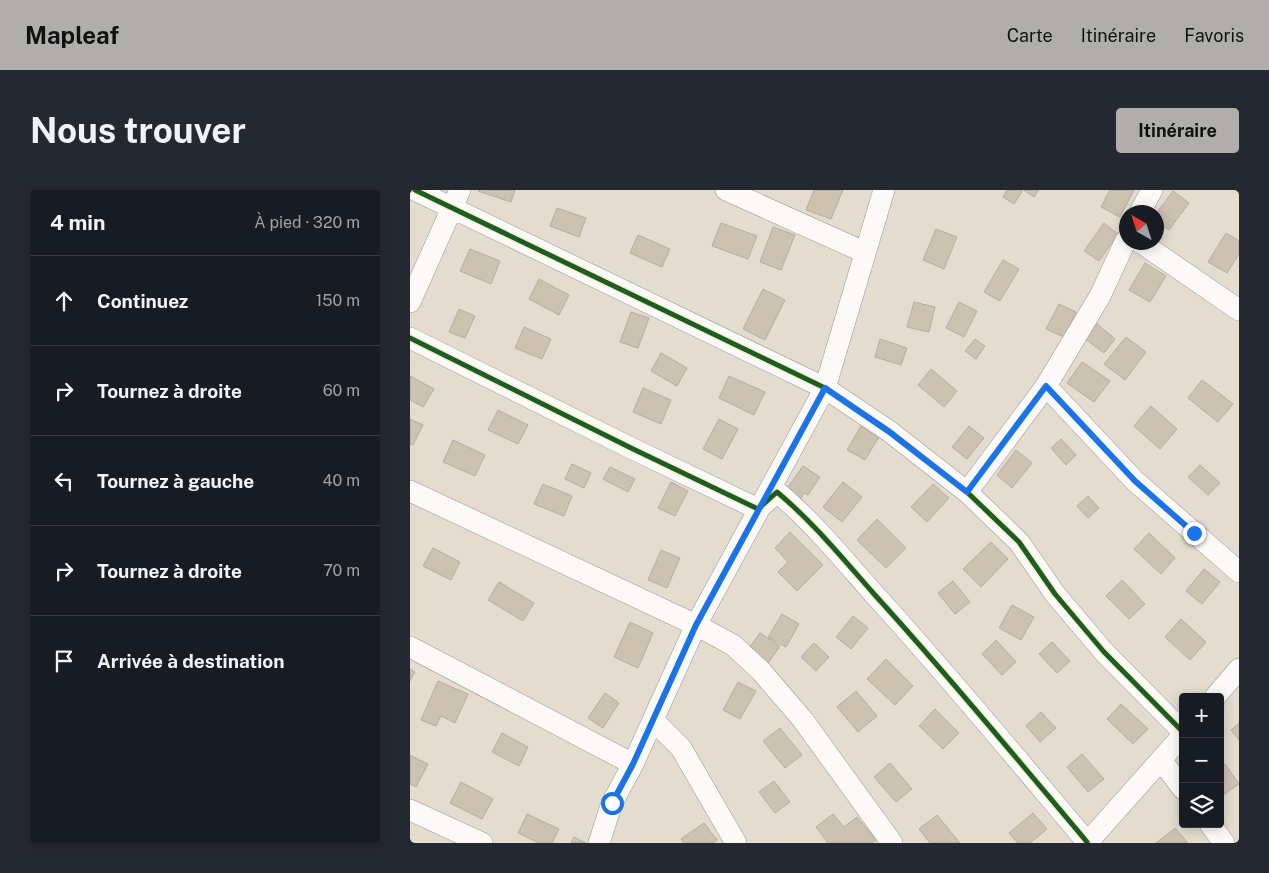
<!DOCTYPE html>
<html lang="fr">
<head>
<meta charset="utf-8">
<style>
	:root { --surface:#171b24; --page:#242831; --text:#f1f3f6; --muted:#9ea1a6; --line:#363941; --accent:#afaeaa }
	body { margin:0; font-family:"Public Sans",sans-serif; background:var(--page); color:var(--text) }
	.controls { position:absolute; right:15px; bottom:15px; display:grid; overflow:hidden; border-radius:5px; box-shadow:0 2px 12px #0003 }
	.controls button { width:45px; height:45px; display:grid; place-items:center; padding:0; border:0; border-bottom:1px solid var(--line); background:var(--surface); color:var(--text); font:25px sans-serif }
	.compass { position:absolute; left:709px; top:15px; width:45px; height:45px; border-radius:50%; background:var(--surface); box-shadow:0 2px 12px #0003; rotate:321deg }
	.stop { position:absolute; width:15px; height:15px; margin:-11px; border:4px solid #1a73e8; border-radius:50%; background:#fff }
	.stop.end { background:#1a73e8; border-color:#fff; box-shadow:0 1px 5px #0008 }
	.list { margin:0; padding:0; list-style:none }
	h2 { display:flex; justify-content:space-between; align-items:center; height:65px; margin:0; padding:0 20px; font-size:21px }
	h2 small { font-size:16px; font-weight:400; color:var(--muted) }
	.list li { display:grid; grid-template-columns:32px 1fr auto; gap:15px; align-items:center; box-sizing:border-box; height:90px; padding:0 20px; border-top:1px solid var(--line) }
	.list b { display:block; font-size:19px; white-space:nowrap }
	.list em { font-size:16px; font-style:normal; color:var(--muted) }
	.icon { flex:none; width:28px; height:28px; fill:none; stroke:currentColor; stroke-width:2; stroke-linecap:round; stroke-linejoin:round }
	.map { position:relative; flex:none; width:829px; height:653px; overflow:hidden; border-radius:5px }
	header { display:flex; align-items:center; gap:30px; box-sizing:border-box; height:70px; padding:0 25px; background:var(--accent); color:#111 }
	header strong { font-size:24px }
	nav { display:flex; gap:28px; margin-inline-start:auto; font-size:18px }
	.intro { display:flex; align-items:center; justify-content:space-between; box-sizing:border-box; height:120px; padding:0 30px }
	h1 { margin:0; font-size:35px }
	.button { padding:12px 22px; border-radius:5px; background:var(--accent); color:#111; font-size:18px; font-weight:700 }
	main { display:flex; gap:30px; padding:0 30px }
	aside { flex:1; background:var(--surface); border-radius:5px; box-shadow:0 2px 12px #0003 }
	.map>svg:first-child { display:block }
</style>
</head>
<body>
<header>
<strong>Mapleaf</strong>
<nav><a>Carte</a><a>Itinéraire</a><a>Favoris</a></nav>
</header>
<div class="intro"><h1>Nous trouver</h1><a class="button">Itinéraire</a></div>
<main>
<aside>
<h2>4 min<small>À pied · 320 m</small></h2>
<ul class="list">
<li><svg class="icon" aria-label="ahead" viewBox="0 0 24 24"><path d="M12 20V5M6 11l6-6 6 6"/></svg><div><b>Continuez</b></div><em>150 m</em></li>
<li><svg class="icon" aria-label="right" viewBox="0 0 24 24"><path d="M7 20v-9h11M14 6l5 5-5 5"/></svg><div><b>Tournez à droite</b></div><em>60 m</em></li>
<li><svg class="icon" aria-label="left" viewBox="0 0 24 24"><path d="M17 20v-9H6M10 6l-5 5 5 5"/></svg><div><b>Tournez à gauche</b></div><em>40 m</em></li>
<li><svg class="icon" aria-label="right" viewBox="0 0 24 24"><path d="M7 20v-9h11M14 6l5 5-5 5"/></svg><div><b>Tournez à droite</b></div><em>70 m</em></li>
<li><svg class="icon" aria-label="arrive" viewBox="0 0 24 24"><path d="M6 21V4h12l-3 4 3 4H6"/></svg><div><b>Arrivée à destination</b></div></li>
</ul>
</aside>
<div class="map">
<svg width="829" height="653" viewBox="0 0 829 653">
	<rect width="100%" height="100%" fill="#e3dccf"/>
	<path fill="#cdc2b0" stroke="#b3ada3" d="M69,0H105L101,12L68,1Z
		M404,0H433L421,29L396,20Z
		M597,0H613L604,14L593,7Z
		M614,0H629L624,7Z
		M700,0H724L710,27L691,17Z
		M763,1L779,13L759,40L746,31V24Z
		M147,18L176,28L169,47L140,36Z
		M311,33L347,46L338,69L302,56Z
		M694,33L708,44L689,71L674,61Z
		M363,37L385,45L371,80L350,72Z
		M526,39L547,47L534,79L513,70Z
		M816,43L829,51V64L817,83L798,72Z
		M228,45L260,59L252,77L220,63Z
		M60,59L90,71L81,94L50,81Z
		M593,70L609,79L590,111L574,102Z
		M735,73L756,86L740,112L719,100Z
		M129,89L159,105L149,125L119,109Z
		M353,99L375,110L355,150L333,139Z
		M504,112L525,117L519,142L497,137Z
		M549,112L567,121L554,147L536,138Z
		M649,114L666,122L654,147L636,139Z
		M49,119L65,126L55,148L39,142Z
		M221,122L239,128L228,158L210,152Z
		M686,133L705,149L694,163L674,148Z
		M114,137L141,149L132,169L105,158Z
		M716,147L736,162L715,190L694,174Z
		M470,149L497,158L491,175L465,167Z
		M565,149L575,156L566,169L555,161Z
		M251,163L277,178L267,196L241,181Z
		M672,172L700,191L684,212L657,193Z
		M521,179L547,201L534,217L508,195Z
		M0,186L24,199L13,217L0,210Z
		M319,186L355,202L344,225L309,208Z
		M792,190L823,214L808,232L778,208Z
		M233,198L261,210L251,234L223,222Z
		M741,216L767,239L750,259L724,236Z
		M88,220L118,235L108,254L78,240Z
		M0,229L13,235L3,255L0,254Z
		M309,229L328,239L312,269L293,259Z
		M451,236L469,247L455,270L437,260Z
		M559,236L574,248L557,269L542,257Z
		M651,249L666,265L656,275L641,258Z
		M43,250L75,265L65,286L33,272Z
		M606,260L622,273L602,298L587,285Z
		M162,274L181,283L174,298L155,289Z
		M790,275L810,293L798,305L778,287Z
		M393,276L410,287L398,305L394,303L390,310L376,300Z
		M200,277L225,289L218,302L193,289Z
		M261,292L278,301L265,326L248,318Z
		M433,292L452,307L432,332L413,317Z
		M133,294L162,306L154,326L124,314Z
		M523,294L539,308L517,332L501,317Z
		M678,306L689,318L678,328L667,316Z
		M467,329L496,358L476,378L447,350Z
		M380,342L413,375L387,401L368,382L378,372L365,358Z
		M739,343L765,368L751,384L724,359Z
		M581,352L598,369L571,397L553,379Z
		M23,358L50,372L41,390L13,376Z
		M251,360L270,368L257,398L238,390Z
		M794,379L810,392L792,414L776,401Z
		M712,390L735,414L719,429L696,406Z
		M543,391L560,412L545,424L528,403Z
		M89,392L124,413L113,431L78,410Z
		M602,415L624,427L611,450L589,438Z
		M372,424L389,434L376,457L358,447Z
		M443,426L458,438L441,459L426,447Z
		M771,429L796,452L780,470L755,447Z
		M220,432L243,443L228,478L204,467Z
		M350,443L370,456L357,475L337,461Z
		M586,450L606,472L592,485L572,464Z
		M642,452L660,471L647,483L629,464Z
		M404,453L419,467L406,481L391,467Z
		M476,469L503,496L485,515L457,489Z
		M0,479L5,482L0,491Z
		M28,491L58,504L45,533L31,526L26,536L11,530Z
		M328,492L346,501L330,529L313,520Z
		M446,501L467,526L448,542L427,517Z
		M195,503L209,513L193,538L178,528Z
		M711,514L738,539L723,554L697,529Z
		M525,519L549,543L533,559L509,536Z
		M631,522L646,538L630,552L616,536Z
		M829,533V550L821,540Z
		M370,538L392,565L375,578L353,551Z
		M92,543L118,557L109,576L82,562Z
		M672,564L694,589L678,602L657,577Z
		M0,565L18,574L6,597L0,594Z
		M480,573L502,599L486,612L464,587Z
		M815,574L829,594L810,607V577Z
		M364,591L380,612L365,623L349,602Z
		M51,592L83,609L72,629L40,613Z
		M623,623L637,639L620,653H608L599,643Z
		M117,624L149,639L142,653H129L108,643Z
		M423,624L434,637L447,627L466,650L462,653H418L406,637Z
		M527,625L550,653H520L509,639Z
		M294,633L307,650L303,653H274L271,649Z
		M765,638L778,653H746Z
		M164,647L176,653H161Z"/>
	<g fill="none" stroke-linecap="round" stroke-linejoin="round">
		<g stroke="#9d978d" stroke-width="22">
			<path id="street" d="M5,0L415,198L479,241L557,302L609,352L645,404L694,462L773,542
				M316,0L454,62
				M730,22L742,0
				M730,52L829,120
				M0,112L50,0
				M0,148L221,258L348,319L367,302C403,332 433,369 464,404C538,485 607,569 677,652
				M636,196L725,291L829,382
				M0,301L286,435L323,455L351,481L393,530L482,653
				M557,302L636,196L690,106L716,50
				M0,457L223,574
				M805,507L829,479
				M243,530L271,558L326,653
				M751,570L773,599
				M0,620L72,653
				M800,634L814,653
				M189,653L202,613L223,574L286,435L415,198L474,0
				M677,653L773,545"/>
		</g>
		<use href="#street" stroke="#fbfaf8" stroke-width="21"/>
		<g stroke="#f9edd4" stroke-width="8">
			<path id="cycleway" d="M5,0L415,198L479,241L557,302L609,352L645,404L694,462L773,542
				M0,148L221,258L348,319L367,302C403,332 433,369 464,404C538,485 607,569 677,652"/>
		</g>
		<use href="#cycleway" stroke="#1b5e20" stroke-width="5"/>
	</g>
	<g fill="none" stroke-linecap="round" stroke-linejoin="round">
		<path stroke="#1a73e8" stroke-width="6" d="M202,613L223,574L286,435L415,198L478,241L557,302L636,196L725,291L784,343"/>
	</g>
</svg>
<div class="controls">
<button>+</button>
<button>−</button>
<button><svg class="icon" aria-label="layers" viewBox="0 0 24 24"><path d="M12 4l9 5-9 5-9-5zM3 14l9 5 9-5"/></svg></button>
</div>
<svg class="compass" viewBox="-18 -18 36 36"><path d="M0-13l5 13h-10z" fill="#e53935"/><path d="M0 13l5-13h-10z" fill="#9ea1a6"/></svg>
<div class="stop" style="left:202px;top:613px"></div>
<div class="stop end" style="left:784px;top:343px"></div>
</div>
</main>
</body>
</html>
